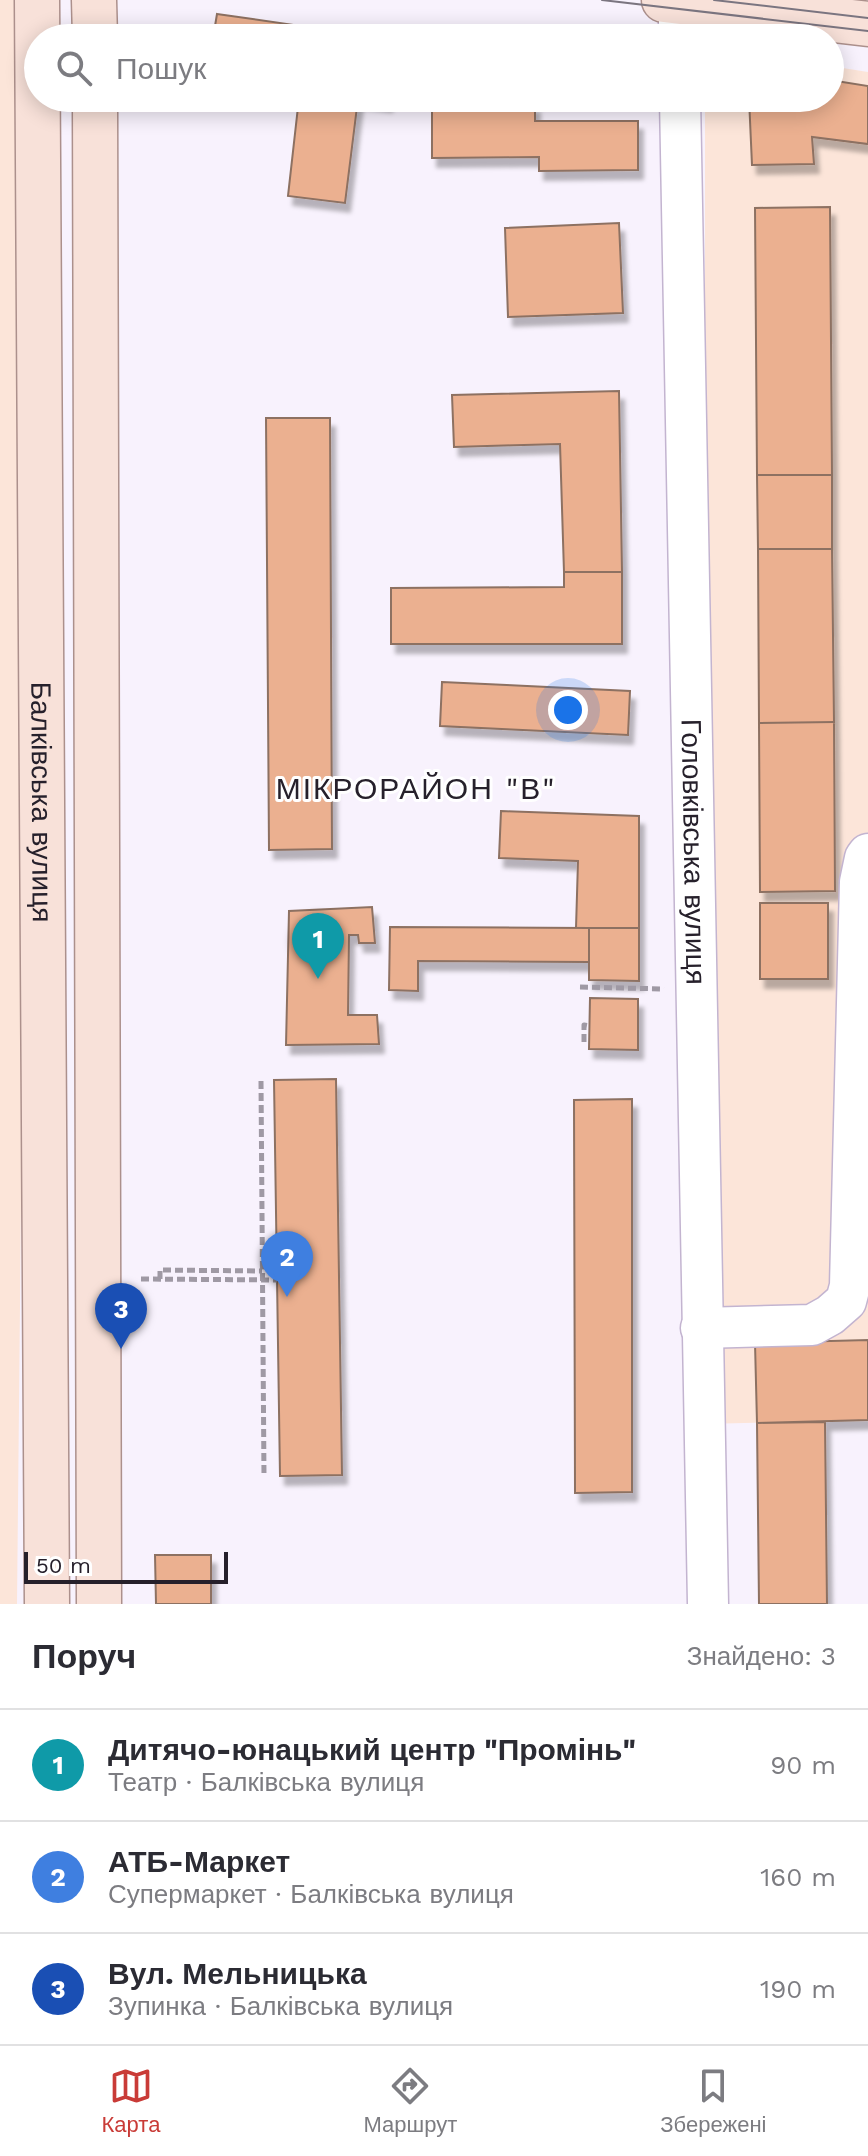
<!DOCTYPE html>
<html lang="uk">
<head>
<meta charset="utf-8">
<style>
	:root { --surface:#fff; --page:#f7f7f7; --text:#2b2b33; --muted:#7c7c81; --line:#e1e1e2; --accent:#c93b37 }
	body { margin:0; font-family:"Work Sans",sans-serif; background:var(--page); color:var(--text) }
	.scale { position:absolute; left:24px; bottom:20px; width:204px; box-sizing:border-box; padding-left:8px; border:4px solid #26202b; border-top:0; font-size:22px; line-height:28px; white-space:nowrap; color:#26202b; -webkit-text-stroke:6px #fff; paint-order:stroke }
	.you { position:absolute; left:568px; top:710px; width:28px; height:28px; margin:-20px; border:6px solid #fff; border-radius:50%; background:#1a73e8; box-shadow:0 0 0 12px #1a73e833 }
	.badge { display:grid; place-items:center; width:52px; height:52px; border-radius:50%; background:var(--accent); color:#fff; font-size:26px; font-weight:700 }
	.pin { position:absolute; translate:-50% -66px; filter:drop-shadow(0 2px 4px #0008) }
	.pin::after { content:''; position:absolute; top:42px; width:28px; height:24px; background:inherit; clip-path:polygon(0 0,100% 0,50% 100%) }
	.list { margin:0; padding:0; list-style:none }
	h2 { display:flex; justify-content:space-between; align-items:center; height:104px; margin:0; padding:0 32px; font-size:34px }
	h2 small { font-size:26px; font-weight:400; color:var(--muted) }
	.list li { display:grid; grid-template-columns:52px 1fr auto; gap:24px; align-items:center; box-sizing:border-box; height:112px; padding:0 32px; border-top:2px solid var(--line) }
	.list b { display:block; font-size:30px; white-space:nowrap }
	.list p { margin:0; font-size:26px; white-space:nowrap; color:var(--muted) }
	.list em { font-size:26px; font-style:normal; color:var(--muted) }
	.icon { flex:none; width:44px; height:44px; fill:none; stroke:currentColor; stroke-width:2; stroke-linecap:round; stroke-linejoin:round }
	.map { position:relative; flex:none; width:868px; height:1604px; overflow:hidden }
	.search { position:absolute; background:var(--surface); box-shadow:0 4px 20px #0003; left:24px; right:24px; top:24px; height:88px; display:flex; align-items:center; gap:20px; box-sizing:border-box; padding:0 28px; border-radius:44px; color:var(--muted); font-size:30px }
	.sheet { height:440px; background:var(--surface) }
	nav { display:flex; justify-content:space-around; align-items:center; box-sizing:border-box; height:112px; border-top:2px solid var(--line); background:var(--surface); font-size:22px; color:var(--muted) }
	nav a { display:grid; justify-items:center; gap:4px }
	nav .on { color:var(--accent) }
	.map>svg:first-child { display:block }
</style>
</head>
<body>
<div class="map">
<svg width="868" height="1604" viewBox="0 0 868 1604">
	<defs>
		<filter id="shadow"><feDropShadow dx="5" dy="9" stdDeviation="2" flood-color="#0004"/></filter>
	</defs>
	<rect width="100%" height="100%" fill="#f8f2fd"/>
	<path fill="#fce5d9" d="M0,0H24L21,1207L17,1604H0Z
		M830,66L868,72V1420L705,1424V98H830Z"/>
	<path fill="#ebb090" stroke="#8d7162" stroke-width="2" filter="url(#shadow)" d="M217,14L308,27L307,38H213Z
		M308,27L396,37L307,38Z
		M830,80L868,86V144L812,137L814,164L752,165L749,98H830Z
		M299,98H388L387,103L358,99L345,203L288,196Z
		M535,104V121H638V170L539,171V157L432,158V105Z
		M830,207L832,475H757L755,208Z
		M619,223L623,313L508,317L505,228Z
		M619,391L622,572H564L560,444L454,447L452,395Z
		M266,418H330L332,849L269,850Z
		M757,475H832V549H758Z
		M758,549H832L834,722L759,723Z
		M564,572H622V644H391V588L564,587Z
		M442,682L630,691L628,735L440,726Z
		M834,722L835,891L760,892L759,723Z
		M501,811L639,816V928H576L578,861L499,858Z
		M760,903H828V979H760Z
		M372,907L375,943H359L358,935H349L348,1015H377L379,1044L286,1045L289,911Z
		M390,927L589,928V962L418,961V991L389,990Z
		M589,928H639V981L589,980Z
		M590,998L638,999V1050L589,1049Z
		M336,1079L342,1475L280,1476L274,1080Z
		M632,1099V1492L575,1493L574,1100Z
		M868,1340V1420L757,1423L755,1343Z
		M825,1422L827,1604H759L757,1423Z
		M155,1555H211V1604H156Z"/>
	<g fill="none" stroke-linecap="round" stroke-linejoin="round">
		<g stroke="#c3b4d0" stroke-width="43">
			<g id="minor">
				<path d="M679,38V0"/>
				<path id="s1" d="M680,98L708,1604"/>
				<path d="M701,1328L812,1325L830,1315L846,1301L850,1286L860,882L865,858L868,854"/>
			</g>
		</g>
		<g stroke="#ac908c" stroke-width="47">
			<g id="major">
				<path id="s2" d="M37,0L47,1604"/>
				<path d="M94,0L95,38"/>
				<path d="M664,0L868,24"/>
				<path d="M95,98L99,1604"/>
			</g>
		</g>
		<path stroke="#9f99a4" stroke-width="5" stroke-dasharray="8 4" stroke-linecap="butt" d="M580,987L664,989
			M584,1042V1025L590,1026
			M261,1081L264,1477
			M262,1267L277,1266
			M141,1279L277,1280
			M160,1279V1270L262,1271"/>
		<use href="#minor" stroke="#fff" stroke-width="40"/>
		<use href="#major" stroke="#f8e1d9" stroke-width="44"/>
		<path stroke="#7b7580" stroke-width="2" d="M602,0L868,31
			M714,0L868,18"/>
	</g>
	<g text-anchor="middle" stroke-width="6" stroke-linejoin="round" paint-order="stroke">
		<g font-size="28" fill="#26202b" stroke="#fff">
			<text dy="10" stroke="none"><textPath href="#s2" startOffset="802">Балківська вулиця</textPath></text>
			<text dy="10" stroke="none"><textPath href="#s1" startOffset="754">Головківська вулиця</textPath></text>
		</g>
		<g font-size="30" letter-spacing="2" fill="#26202b" stroke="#fff">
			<text x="416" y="799">МІКРОРАЙОН "В"</text>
		</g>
	</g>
</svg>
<div class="scale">50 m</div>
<div class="you"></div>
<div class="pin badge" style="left:318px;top:979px;background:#0f9aa8">1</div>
<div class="pin badge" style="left:287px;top:1297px;background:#3f7fe0">2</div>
<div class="pin badge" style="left:121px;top:1349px;background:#1a4fb4">3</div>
<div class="search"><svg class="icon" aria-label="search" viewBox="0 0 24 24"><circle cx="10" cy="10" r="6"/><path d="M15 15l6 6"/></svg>Пошук</div>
</div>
<section class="sheet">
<h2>Поруч<small>Знайдено: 3</small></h2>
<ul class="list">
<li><span class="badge" style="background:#0f9aa8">1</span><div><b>Дитячо-юнацький центр &quot;Промінь&quot;</b><p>Театр · Балківська вулиця</p></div><em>90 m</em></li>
<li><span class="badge" style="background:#3f7fe0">2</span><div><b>АТБ-Маркет</b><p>Супермаркет · Балківська вулиця</p></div><em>160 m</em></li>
<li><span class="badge" style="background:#1a4fb4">3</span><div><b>Вул. Мельницька</b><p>Зупинка · Балківська вулиця</p></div><em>190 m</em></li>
</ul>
</section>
<nav>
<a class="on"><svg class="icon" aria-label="map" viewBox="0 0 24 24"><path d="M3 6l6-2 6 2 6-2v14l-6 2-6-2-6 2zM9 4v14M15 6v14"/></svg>Карта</a>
<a><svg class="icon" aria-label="directions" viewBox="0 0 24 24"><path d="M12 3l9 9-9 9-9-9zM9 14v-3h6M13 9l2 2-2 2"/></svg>Маршрут</a>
<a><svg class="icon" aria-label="saved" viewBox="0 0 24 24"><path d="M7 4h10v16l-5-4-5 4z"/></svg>Збережені</a>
</nav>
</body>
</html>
